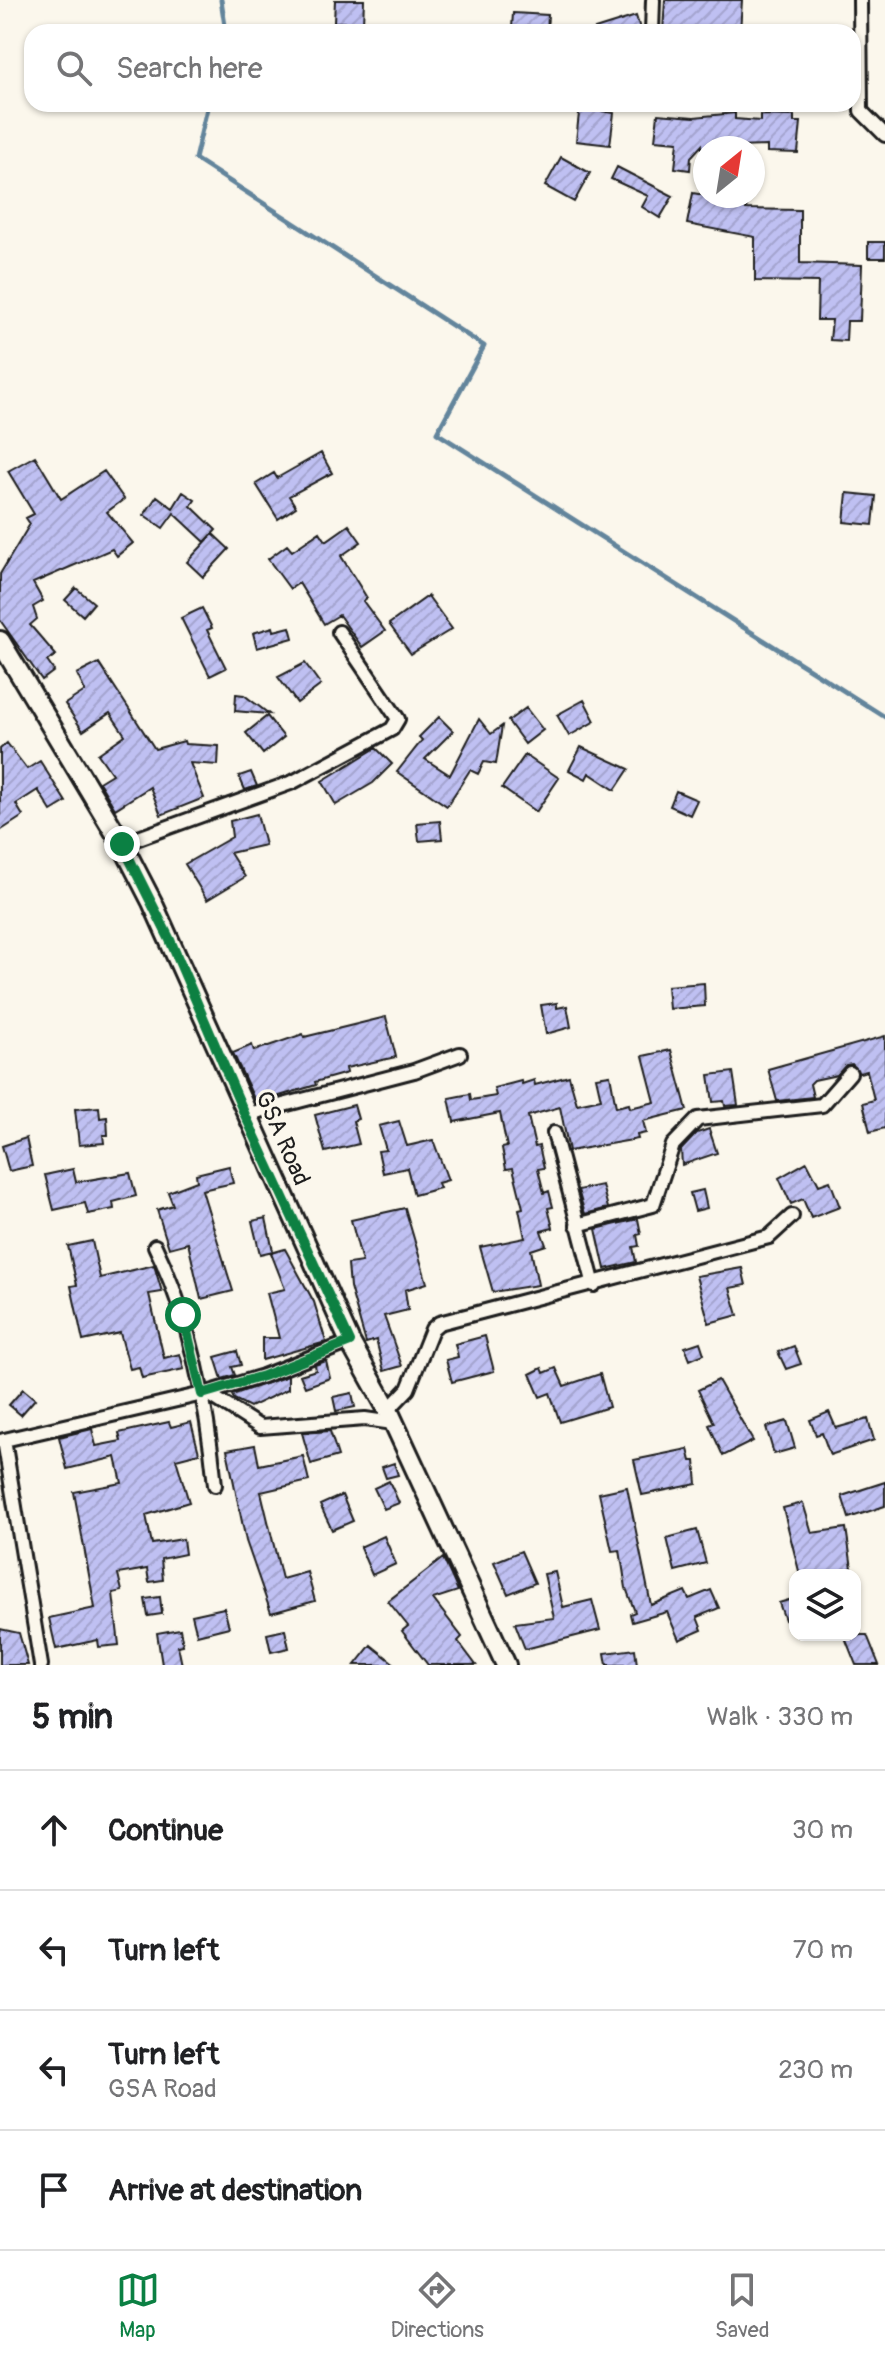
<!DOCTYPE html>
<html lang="en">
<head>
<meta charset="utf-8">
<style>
	:root { --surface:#fff; --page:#f6f6f6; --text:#202124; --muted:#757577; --line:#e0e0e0; --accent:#0b8043 }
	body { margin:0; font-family:Pangolin,sans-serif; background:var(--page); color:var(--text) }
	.controls { position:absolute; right:24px; bottom:24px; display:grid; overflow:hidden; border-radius:16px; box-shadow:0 2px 6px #0004 }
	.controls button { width:72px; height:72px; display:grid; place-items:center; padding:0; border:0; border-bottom:2px solid var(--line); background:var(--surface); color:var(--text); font:40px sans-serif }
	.compass { position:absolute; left:693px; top:136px; width:72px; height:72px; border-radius:50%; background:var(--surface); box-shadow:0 2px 6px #0004; rotate:30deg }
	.stop { position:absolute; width:24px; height:24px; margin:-18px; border:6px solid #0b8043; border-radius:50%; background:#fff }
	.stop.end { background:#0b8043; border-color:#fff; box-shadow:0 2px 8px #0008 }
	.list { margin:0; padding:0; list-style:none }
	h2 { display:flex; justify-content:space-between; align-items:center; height:104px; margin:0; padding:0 32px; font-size:34px }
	h2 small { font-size:26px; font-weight:400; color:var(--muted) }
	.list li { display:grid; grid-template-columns:52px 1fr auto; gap:24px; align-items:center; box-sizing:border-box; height:120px; padding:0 32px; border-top:2px solid var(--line) }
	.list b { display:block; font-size:30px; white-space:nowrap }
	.list p { margin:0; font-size:26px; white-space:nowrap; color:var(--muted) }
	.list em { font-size:26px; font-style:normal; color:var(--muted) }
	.icon { flex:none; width:44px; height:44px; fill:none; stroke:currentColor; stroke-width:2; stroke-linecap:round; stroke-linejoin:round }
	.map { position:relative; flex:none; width:885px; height:1665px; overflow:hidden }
	.search { position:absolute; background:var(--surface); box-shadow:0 2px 6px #0004; left:24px; right:24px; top:24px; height:88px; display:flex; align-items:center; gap:20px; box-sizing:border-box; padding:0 28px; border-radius:24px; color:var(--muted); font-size:30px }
	.sheet { height:584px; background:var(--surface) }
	nav { display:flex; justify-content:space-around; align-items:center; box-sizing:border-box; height:112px; border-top:2px solid var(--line); background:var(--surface); font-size:22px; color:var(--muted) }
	nav a { display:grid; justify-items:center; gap:4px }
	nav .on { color:var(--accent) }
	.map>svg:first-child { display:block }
</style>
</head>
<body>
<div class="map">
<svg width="885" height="1665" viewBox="0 0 885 1665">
	<defs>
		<pattern id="building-hatch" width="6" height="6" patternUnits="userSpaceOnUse" patternTransform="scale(2)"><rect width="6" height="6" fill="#bfc0f2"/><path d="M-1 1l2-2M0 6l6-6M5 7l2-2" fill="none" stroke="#a4a4cf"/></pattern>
	</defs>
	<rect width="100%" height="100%" fill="#fbf7ec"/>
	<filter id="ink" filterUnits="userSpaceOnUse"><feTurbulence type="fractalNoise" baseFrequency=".0125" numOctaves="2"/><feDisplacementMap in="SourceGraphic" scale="16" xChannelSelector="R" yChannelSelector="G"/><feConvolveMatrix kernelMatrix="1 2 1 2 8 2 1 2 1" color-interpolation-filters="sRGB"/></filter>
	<g filter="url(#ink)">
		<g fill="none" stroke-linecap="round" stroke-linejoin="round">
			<path stroke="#63859c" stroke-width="5" d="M221,0L226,32
				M208,104L195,159L484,346L437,433L885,717"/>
		</g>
		<path fill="url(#building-hatch)" stroke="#1c1c1c" stroke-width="2" d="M335,0H364L363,23L334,22Z
			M665,0H742L740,32H663Z
			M513,13L548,15L547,32H519V28H512Z
			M636,16L641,32H596L595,29Z
			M580,104H602L601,111L614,113L610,145L576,141Z
			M735,113V119L760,121V115L794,116V122H801L798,153L767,152V146L702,148V145L691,157L690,170L675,168L678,142L655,140L658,114L694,117Z
			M561,157L590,173L574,202L545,186Z
			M617,167L673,196L660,218L642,207L648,196L611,179Z
			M693,193L747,203L746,209L800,210V263L862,265L860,321H847L846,341L830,340L832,320H817L818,282L755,281V237L687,224Z
			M868,242H885V258H868Z
			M321,453L332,473L289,496L296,507L278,519L256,484L274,473L277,478Z
			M35,456L61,499L104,471L124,499L107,512L133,543L117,556L112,549L33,583L43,601L33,607L37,619L30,625L56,655L47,661L54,671L42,680L0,620V574L30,524L26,518L34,514L8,471Z
			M183,492L195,500L191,506L216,530L205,542L174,513L163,528L144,515L157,496L173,508Z
			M847,493L876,496L873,525L844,522Z
			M349,525L361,542L341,556L367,598L363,601L385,631L362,647L339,615L324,624L299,583L290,589L268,559L287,545L292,551L320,532L326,541Z
			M213,534L229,549L203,577L187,562Z
			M76,588L94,603L83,616L65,600Z
			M428,596L452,629L411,654L389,624Z
			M202,608L212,628L207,630L226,668L210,676L181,618Z
			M273,627L274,631L290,627L293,638L257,648L253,633Z
			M99,663L155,749L184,741L185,744L219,746L218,765L190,763L204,798L161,815L150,787L115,809L99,782L112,774L98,754L125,735L110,713L83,731L65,704L85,691L77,674Z
			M305,663L321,685L297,703L278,677Z
			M236,694L244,695L269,714L235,711Z
			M584,700L595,721L569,736L557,715Z
			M526,708L543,730L525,744L508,721Z
			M267,716L284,737L263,754L246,733Z
			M439,717L453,731L425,759L450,775L479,719L491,734L502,726L496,764L484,762L478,774L470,770L447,806L397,772L422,740L419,737Z
			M7,743L27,769L40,761L66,802L51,811L38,790L16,804L23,816L0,831V749Z
			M581,747L629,769L615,790L589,773L586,779L569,770Z
			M376,748L392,764L373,783L336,805L322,781Z
			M525,755L559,778L536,812L502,788Z
			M251,772L257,786L245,790L239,776Z
			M676,791L697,800L690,815L670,806Z
			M257,814L265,845L230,853L245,877L207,900L185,864L232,837L230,821Z
			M440,821L442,839L419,841L417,823Z
			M704,983L705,1006L669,1009L667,986Z
			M557,1003V1008L567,1006L571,1027L546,1034L541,1005Z
			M386,1017L396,1057L346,1068L347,1073L315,1082L316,1085L256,1103L233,1053L252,1045L254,1051L303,1034L304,1037Z
			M885,1036V1128L870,1132L863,1103L874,1100L867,1071L859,1073L852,1064L846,1065L837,1075L814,1080L810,1084L813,1097L777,1101L768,1069Z
			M671,1050L687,1110L643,1121L646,1133L637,1135L638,1139L569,1151L560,1107L528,1116L535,1147L539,1146L544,1168L538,1169L544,1193L549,1191L553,1207L548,1208L553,1228L541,1231L546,1245L531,1250L538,1285L493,1292L480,1247L525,1238L519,1209L523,1208L513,1168L506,1169L502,1148L507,1147L500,1113L454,1122L449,1098L470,1094L471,1100L496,1096L494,1088L521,1081L522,1084L534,1080L535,1085L569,1076L577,1104L601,1099L596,1077L610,1075L616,1107L629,1104L630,1108L655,1102L643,1056Z
			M733,1072L738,1105L725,1106L724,1101L713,1102L709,1075Z
			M354,1105L358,1119L353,1121L359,1144L325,1152L315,1115Z
			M99,1107L100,1118L107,1117L108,1135H103L104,1143L79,1145L75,1109Z
			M399,1121L407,1146L433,1140L448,1180L438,1183L440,1188L414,1195L407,1168L383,1173L378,1151L386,1150L379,1126Z
			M709,1129L717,1153L682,1165L681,1150L697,1133Z
			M26,1138L32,1166L9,1171L2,1146Z
			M807,1162L819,1185L830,1181L840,1207L811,1218L803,1199L791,1204L779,1178Z
			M229,1166L233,1183L202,1190L233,1291L201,1299L188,1243L169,1248L157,1210L173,1205L168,1192L197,1181L196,1174Z
			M73,1169L76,1182L130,1173L136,1196L113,1202L114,1209L88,1214L85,1203L54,1210L45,1175Z
			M602,1185L608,1208L585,1214L578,1190Z
			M703,1190L707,1208L695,1211L690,1193Z
			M405,1208L427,1283L405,1290L408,1310L384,1316L402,1366L384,1371L376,1340L366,1343L350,1287L348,1264L362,1262L351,1220Z
			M266,1218L273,1251L260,1254L252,1221Z
			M638,1219L641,1234L637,1235L639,1246L633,1247L636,1262L605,1269L596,1229Z
			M92,1241L100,1278L154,1265L162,1292L149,1294L164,1358L180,1354L184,1369L142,1378L139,1367L130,1369L120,1333L83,1341L71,1286L77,1285L68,1246Z
			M285,1249L314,1302L326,1342L262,1360V1338H279L267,1293L285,1289L271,1253Z
			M742,1268L746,1285L730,1288L738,1315L709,1323L696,1276Z
			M485,1336L494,1371L452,1382L446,1360L458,1357L455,1344Z
			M700,1342L704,1354L690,1360L685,1347Z
			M794,1346L801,1364L786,1369L778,1352Z
			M237,1351L241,1365L232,1367L235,1375L222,1379L215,1357Z
			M326,1361L330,1378L305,1387L300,1375L316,1370L315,1365Z
			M542,1368L544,1373L556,1368L564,1386L600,1374L609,1407L560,1422L550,1393L540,1397L530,1374Z
			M288,1376V1389L250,1407L234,1399L232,1395Z
			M718,1380L753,1441L723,1456L709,1425L714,1423L698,1390Z
			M23,1389L35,1399L21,1415L9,1405Z
			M352,1393L355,1407L336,1411L333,1397Z
			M829,1412L836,1428L868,1419L874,1440L830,1455L822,1433L816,1435L810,1420Z
			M787,1421L795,1448L774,1454L766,1427Z
			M169,1422L171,1427L191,1422L199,1453L176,1459L189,1502L146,1515L152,1544L183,1539L185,1554L161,1559L163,1580L149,1582L147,1569L118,1574L122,1591L113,1593L119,1645L99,1647L98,1640L56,1649L49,1618L95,1608L74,1492L122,1483L116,1457L67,1469L59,1437L92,1429L96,1446L121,1441L119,1433Z
			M330,1431L338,1456L311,1464L302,1433Z
			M255,1445L259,1465L303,1456L309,1481L261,1492L282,1579L307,1572L315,1601L271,1613L246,1541L227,1450Z
			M688,1449L691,1461H695L697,1484L642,1495L634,1460Z
			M394,1463L398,1475L386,1478L382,1467Z
			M389,1481L399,1503L384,1509L374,1488Z
			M885,1482V1506L849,1518L842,1496Z
			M627,1487L651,1605L685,1591L689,1599L711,1590L719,1608L697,1617L702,1630L679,1640L667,1612L632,1622L630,1614L635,1612L626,1588L620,1550L612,1551L599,1493Z
			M342,1495L353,1521L332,1530L320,1505Z
			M803,1503L812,1533L846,1528L852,1568L825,1575H800L783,1508Z
			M697,1530L706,1563L675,1571L667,1538Z
			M384,1536L396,1564L372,1575L360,1547Z
			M521,1551L535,1583L508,1594L494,1562Z
			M443,1558L458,1591L433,1599L462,1637L458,1641L476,1665H428L402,1631L408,1626L388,1601Z
			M555,1572L563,1607L592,1600L600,1630L525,1649L515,1623L554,1618L544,1574Z
			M160,1597L162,1614L148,1616L145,1599Z
			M795,1598V1617L785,1620L779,1603Z
			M224,1608L229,1627L197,1635L192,1615Z
			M0,1629L19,1633L28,1665H0Z
			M180,1629L183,1645L178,1646L182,1665H162L157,1633Z
			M285,1630L289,1648L271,1652L267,1634Z
			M844,1635H867L879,1665H856Z
			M371,1645L396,1665H355Z
			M635,1649L637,1665H607L605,1653Z"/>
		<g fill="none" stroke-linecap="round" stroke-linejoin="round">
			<g stroke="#1c1c1c" stroke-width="18">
				<path id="street" d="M860,0L861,111L885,135
					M652,32L653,0
					M122,844L293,782L392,729L398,719L339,632
					M245,1115L414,1071L460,1054
					M554,1133L594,1285
					M577,1225L653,1205L673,1145L698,1119L822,1105L850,1073
					M155,1246C191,1320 207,1404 215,1485
					M207,1393L260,1427L365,1419L393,1423
					M388,1410L408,1389L432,1329L439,1323L769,1237L792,1216
					M4,1440L41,1665
					M0,1441L207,1393L263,1376L350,1342"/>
			</g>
			<g stroke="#1c1c1c" stroke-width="24">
				<path id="secondary" d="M0,641L122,844L152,902L350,1342L388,1410L506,1665"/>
			</g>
			<use href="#street" stroke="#fbf7ec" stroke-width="12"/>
			<use href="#secondary" stroke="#fbf7ec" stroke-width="18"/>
		</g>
	</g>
	<g fill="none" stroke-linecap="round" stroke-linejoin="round" filter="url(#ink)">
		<path stroke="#0b8043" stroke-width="10" d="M122,844L170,940L245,1115L350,1342L263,1376L202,1394L183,1315"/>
	</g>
	<g text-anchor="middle" stroke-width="6" stroke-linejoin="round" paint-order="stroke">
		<g font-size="24" fill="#1c1c1c" stroke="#fbf7ec">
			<text transform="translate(283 1138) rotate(66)" y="8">GSA Road</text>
		</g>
	</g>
</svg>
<div class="controls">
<button><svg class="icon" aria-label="layers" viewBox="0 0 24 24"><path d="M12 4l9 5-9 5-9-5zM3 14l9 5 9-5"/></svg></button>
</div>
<svg class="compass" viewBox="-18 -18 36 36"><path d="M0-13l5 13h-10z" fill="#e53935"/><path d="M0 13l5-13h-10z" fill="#757577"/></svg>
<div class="stop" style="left:183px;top:1315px"></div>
<div class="stop end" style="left:122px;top:844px"></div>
<div class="search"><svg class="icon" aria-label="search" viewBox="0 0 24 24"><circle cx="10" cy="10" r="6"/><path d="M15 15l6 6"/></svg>Search here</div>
</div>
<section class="sheet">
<h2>5 min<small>Walk · 330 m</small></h2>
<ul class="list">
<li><svg class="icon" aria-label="ahead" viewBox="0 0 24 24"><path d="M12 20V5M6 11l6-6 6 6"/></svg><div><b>Continue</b></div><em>30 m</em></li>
<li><svg class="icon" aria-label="left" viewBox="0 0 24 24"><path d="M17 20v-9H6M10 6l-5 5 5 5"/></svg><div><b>Turn left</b></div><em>70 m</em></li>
<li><svg class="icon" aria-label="left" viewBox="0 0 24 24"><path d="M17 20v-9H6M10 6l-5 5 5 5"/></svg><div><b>Turn left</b><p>GSA Road</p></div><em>230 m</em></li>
<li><svg class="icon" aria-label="arrive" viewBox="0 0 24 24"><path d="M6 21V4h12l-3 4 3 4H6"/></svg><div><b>Arrive at destination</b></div></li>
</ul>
</section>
<nav>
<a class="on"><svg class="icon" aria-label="map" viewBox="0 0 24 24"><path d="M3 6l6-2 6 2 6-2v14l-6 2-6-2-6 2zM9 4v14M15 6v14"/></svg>Map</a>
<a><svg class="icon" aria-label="directions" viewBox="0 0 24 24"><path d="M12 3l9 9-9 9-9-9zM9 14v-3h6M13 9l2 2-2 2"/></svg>Directions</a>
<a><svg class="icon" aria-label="saved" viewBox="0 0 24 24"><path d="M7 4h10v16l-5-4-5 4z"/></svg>Saved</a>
</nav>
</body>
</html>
